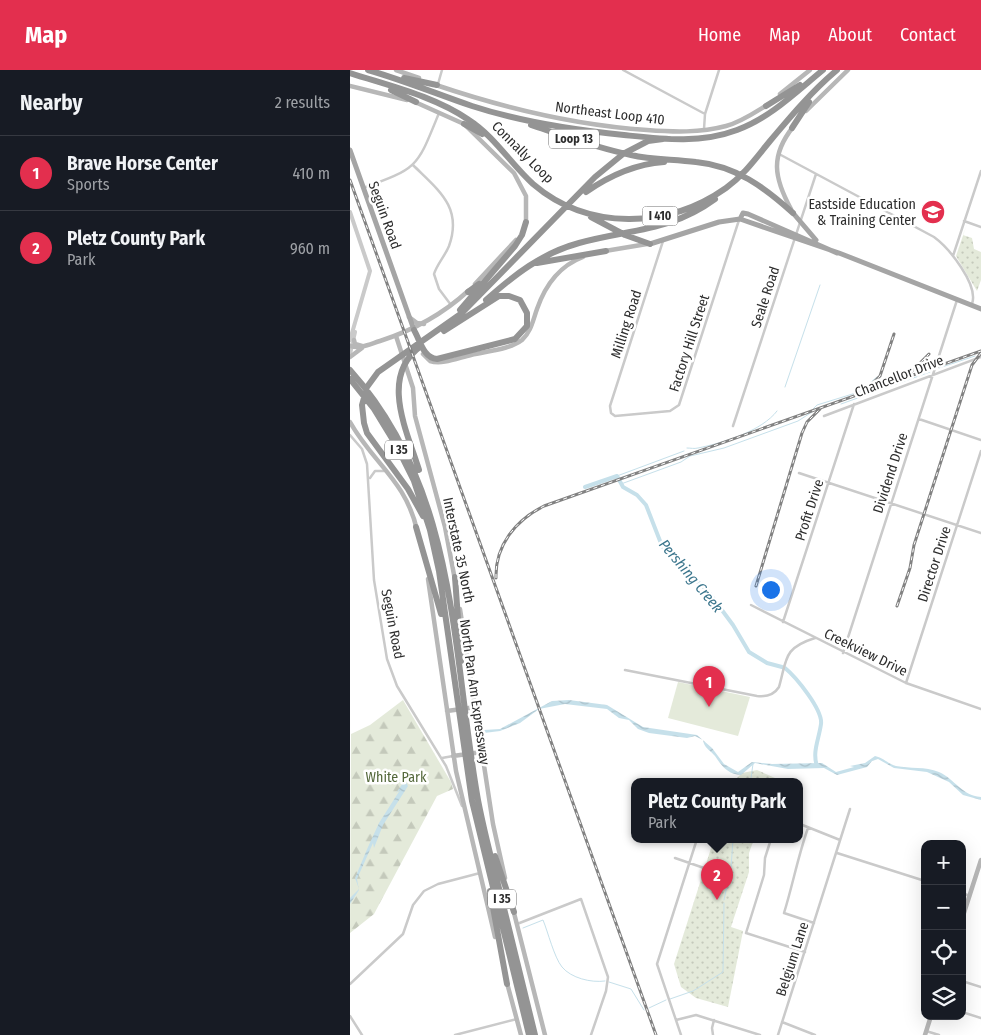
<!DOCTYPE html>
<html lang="en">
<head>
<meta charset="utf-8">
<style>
	:root { --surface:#171b24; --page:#20242c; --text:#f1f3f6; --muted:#9ea1a6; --line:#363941; --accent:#e32f4e }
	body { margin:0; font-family:"Fira Sans Condensed",sans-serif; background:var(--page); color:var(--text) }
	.controls { position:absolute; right:15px; bottom:15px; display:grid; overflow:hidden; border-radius:10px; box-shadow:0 5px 20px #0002 }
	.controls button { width:45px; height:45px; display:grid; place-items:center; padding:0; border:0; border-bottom:1px solid var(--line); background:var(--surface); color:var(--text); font:25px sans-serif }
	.you { position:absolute; left:420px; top:519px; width:18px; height:18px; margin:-12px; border:4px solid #fff; border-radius:50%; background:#1a73e8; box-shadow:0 0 0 8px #1a73e833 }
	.badge { display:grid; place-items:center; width:32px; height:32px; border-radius:50%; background:var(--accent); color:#fff; font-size:16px; font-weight:700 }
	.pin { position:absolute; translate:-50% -41px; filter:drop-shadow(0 1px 2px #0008) }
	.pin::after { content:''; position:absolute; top:26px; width:18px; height:15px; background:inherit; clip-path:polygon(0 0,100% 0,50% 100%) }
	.popup { position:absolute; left:281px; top:708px; width:172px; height:65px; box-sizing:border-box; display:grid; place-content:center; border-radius:10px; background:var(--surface); filter:drop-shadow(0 1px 4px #0005); font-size:16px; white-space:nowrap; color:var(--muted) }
	.popup b { font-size:19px; color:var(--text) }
	.popup::after { content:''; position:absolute; left:50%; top:100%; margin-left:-10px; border:10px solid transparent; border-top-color:var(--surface) }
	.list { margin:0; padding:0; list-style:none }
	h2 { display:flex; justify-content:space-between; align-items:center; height:65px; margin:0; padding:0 20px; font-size:21px }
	h2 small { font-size:16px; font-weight:400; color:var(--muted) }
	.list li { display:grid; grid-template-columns:32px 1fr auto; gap:15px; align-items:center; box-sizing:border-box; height:75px; padding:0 20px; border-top:1px solid var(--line) }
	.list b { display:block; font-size:19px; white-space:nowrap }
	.list p { margin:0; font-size:16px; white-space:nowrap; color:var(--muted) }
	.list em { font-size:16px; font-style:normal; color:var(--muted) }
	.icon { flex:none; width:28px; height:28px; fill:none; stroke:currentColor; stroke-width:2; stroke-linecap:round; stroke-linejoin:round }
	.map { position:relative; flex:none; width:631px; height:965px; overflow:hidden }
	header { display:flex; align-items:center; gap:30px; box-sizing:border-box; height:70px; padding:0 25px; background:var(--accent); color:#fff }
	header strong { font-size:24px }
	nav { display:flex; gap:28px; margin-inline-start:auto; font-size:18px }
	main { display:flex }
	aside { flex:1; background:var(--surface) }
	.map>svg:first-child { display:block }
</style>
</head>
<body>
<header>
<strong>Map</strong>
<nav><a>Home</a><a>Map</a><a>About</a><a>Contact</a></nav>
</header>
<main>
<aside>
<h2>Nearby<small>2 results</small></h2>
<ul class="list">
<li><span class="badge">1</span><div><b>Brave Horse Center</b><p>Sports</p></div><em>410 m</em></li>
<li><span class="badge">2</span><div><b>Pletz County Park</b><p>Park</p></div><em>960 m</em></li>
</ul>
</aside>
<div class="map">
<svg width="631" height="965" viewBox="0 0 631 965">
	<defs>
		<pattern id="green-dots" width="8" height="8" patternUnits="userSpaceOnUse" patternTransform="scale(1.25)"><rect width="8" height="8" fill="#e4eada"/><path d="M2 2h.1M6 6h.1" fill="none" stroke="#c4c9bb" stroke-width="1.8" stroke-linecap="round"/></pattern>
		<pattern id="forest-firs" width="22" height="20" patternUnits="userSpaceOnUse" patternTransform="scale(1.25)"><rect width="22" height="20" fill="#e4eada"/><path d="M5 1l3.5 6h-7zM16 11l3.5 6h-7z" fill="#c4c9bb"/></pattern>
		<pattern id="water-waves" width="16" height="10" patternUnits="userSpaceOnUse" patternTransform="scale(1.25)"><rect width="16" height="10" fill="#c6e0ea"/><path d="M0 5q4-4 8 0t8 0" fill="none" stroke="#aac0c9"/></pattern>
	</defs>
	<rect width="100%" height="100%" fill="#fff"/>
	<path fill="url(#green-dots)" d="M617,154L613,165L622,168L624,179L631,182V210L627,221L606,186Z
		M407,700L425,708L424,711H384L392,703Z
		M364,769H404L399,783V802L381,857L393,861L378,937L346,928L331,917L324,894Z"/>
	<path fill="url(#forest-firs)" d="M53,630L101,712L103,719L87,726L24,844L0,863L1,664L20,655Z"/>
	<path fill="#e4eada" d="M328,612L400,627L388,666L318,648Z"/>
	<path fill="url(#water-waves)" d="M219,630L257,635L293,657L347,665L362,678L374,694L388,702L402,692L422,694L472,693L486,702L504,697L500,696L515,693L525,686C534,688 538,694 546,696C560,699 575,696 589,702C606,710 611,725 631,727V730L613,725L599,712L577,702L544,698L528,689L522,691L517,697L487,705L474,698L438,699L405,693L391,705C377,704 372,696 365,686C360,680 354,678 353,670L345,666L337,668L299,663L288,659L279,650L269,648L257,639L215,634L189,639L170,653L150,661L134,663V660L150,659L202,631Z
		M55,710L58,716L33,755L24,778L23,773L7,809L9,820L0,834V828L9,819L5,808L18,777L29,753L50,720L46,723Z"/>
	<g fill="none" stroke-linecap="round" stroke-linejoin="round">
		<path stroke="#c6e0ea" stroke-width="1" d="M589,298L625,286
			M435,317L470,215
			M491,334L580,302
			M463,339L467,335L509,322L527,307
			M337,378C341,378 344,379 348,378C373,373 412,361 427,341
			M267,406L334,381
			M271,414L331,392L340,386L374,378L448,351L462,342
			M401,708L403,694
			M374,830L381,798L383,769
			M173,858L193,850C198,862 204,887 212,897C221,908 241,913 255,911
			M259,912L281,919L294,940
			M320,929L343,921L373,902L374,833
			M299,938L316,930"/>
		<path stroke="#c6e0ea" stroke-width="4" d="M235,417L267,406L273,417L287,425L296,435L312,476L325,492L357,520L383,555L399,582L417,593L432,597
			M435,598C446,607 473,640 471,654C469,669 462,682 467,696"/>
		<path stroke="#cacaca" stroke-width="2.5" d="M273,0L355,44
			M88,14L92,0
			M354,59L355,44L369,0
			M429,84L584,167C599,178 629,215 622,234
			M63,95C88,120 113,137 99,176C95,186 87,194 84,204L89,219L101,235
			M13,118C69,98 67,97 89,43
			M614,151L631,157
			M313,171L260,336L261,343L265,346L320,341L329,335L389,150
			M603,186L631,101
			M474,346L631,287
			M569,349L631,370
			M383,356L466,104
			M0,365L12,379L17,394L24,510L37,589L47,616L96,696L112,736
			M449,403L631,463
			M20,408L25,401H35
			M401,535L556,613L631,639
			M433,552L504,334
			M493,583L607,230
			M275,600L407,626C416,627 424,625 429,617C437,589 433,578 465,568
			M556,613L631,381
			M92,688L103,686
			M450,754L490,770
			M458,758C448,786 443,814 434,843L464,853
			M421,769L415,788L414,805L396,863L455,882
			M487,783L575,811
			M325,788L354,798
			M612,823L620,826
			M167,854L231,829L258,907L256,921L241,965
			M612,911L631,917
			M0,914L53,864L63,835L74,821L88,814L130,803
			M612,942L631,948
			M0,946L12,965
			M326,950L346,945L410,965
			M432,952L465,965
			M576,961L589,965
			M105,965L167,949
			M331,965L307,894L347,769
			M363,965L362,958L364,950
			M428,965L500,739"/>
		<path stroke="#cacaca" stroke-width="4" d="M0,142L20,201L0,270
			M0,284L5,262"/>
		<path stroke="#b7b7b7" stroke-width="4.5" d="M46,0L69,8
			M86,15C154,38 224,55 297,60C323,62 350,63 376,56C391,52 404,43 417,35
			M0,16L57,30
			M430,24L460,0
			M65,32L114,54L164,103L176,126V153
			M456,41L498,0
			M441,139C424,108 420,86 443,57
			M255,181L297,174
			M125,214L166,170
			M59,247L67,253L74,254
			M46,266L63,318L65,346L95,457L105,510
			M4,270L5,274L12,276
			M0,276C11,279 20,274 30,271C64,260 92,245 118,221
			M73,284L80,291C92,295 108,288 121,285C136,281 159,280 172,270C181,262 183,250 187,239C195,216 209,196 233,187
			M0,287L12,278
			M0,352C23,393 56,411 67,460
			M78,509L106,701L145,867
			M110,539L143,754L155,808
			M97,641L126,637
			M103,686L132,682
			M163,839L195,965
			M612,849L631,790
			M157,913L171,965
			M575,965L581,946"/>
		<path stroke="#a5a5a5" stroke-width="5" d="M0,80L64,260
			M443,143L466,170
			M390,149L393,143L398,144L487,183
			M300,174L369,152L390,149L489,183L631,239"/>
		<path stroke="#949494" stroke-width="6" d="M18,0C53,10 87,24 122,36C171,52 223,60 274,65C312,69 350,74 387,60C420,48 446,22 473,0
			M0,3C40,16 84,26 119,50C144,66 161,94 183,114C238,161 318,159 376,118C394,105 406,88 420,71C441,46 462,21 487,0
			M54,8L87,15
			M41,20L66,32
			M416,36L450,15
			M114,54L132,64
			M181,55C214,66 247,78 281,85C302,90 324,89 346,92C386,96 414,117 443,143
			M442,58L459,32
			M236,122C259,106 286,94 314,92
			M241,147L275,165L300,174
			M187,193L256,181
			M118,222L129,214
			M136,230C164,205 192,183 229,173C279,159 320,162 365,129
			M110,240L165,176L172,165L176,152
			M64,260C70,270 73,288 87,289L165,269L177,256V243L170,230L159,226H149L94,261
			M0,300C109,422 101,578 128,730C134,761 142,792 150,822C162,870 173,917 185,965
			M0,309L24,339L46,375L64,411L80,460L89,501L122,731L179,965
			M69,400C57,361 29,306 71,276
			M73,446L58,419L17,363L14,353L12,335L17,317L28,302L112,243L245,107L273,84L298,71L313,69
			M66,457L91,544
			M105,507L111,591
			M145,786L164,842
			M140,821L157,914"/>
		<g stroke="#828282" stroke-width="3">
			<path id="rail" d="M0,110L306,965
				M560,303L579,284
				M517,319L530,306L544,264
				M146,508C145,475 166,450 194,436L631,281
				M406,516L452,363L457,352L470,339
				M547,536L560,498L564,475L622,295L631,283"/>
		</g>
		<use href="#rail" stroke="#fff" stroke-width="1" stroke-dasharray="4" stroke-linecap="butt"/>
	</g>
	<defs>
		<g id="university-disc" transform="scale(1.25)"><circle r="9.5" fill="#e32f4e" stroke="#fff"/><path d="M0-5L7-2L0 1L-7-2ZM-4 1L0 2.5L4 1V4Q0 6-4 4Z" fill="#fff"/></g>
	</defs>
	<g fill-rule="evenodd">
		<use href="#university-disc" x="583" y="142"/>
	</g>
	<g text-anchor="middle" stroke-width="5" stroke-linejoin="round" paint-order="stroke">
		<g fill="#fff" stroke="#6c6c6c" stroke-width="1">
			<rect x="199" y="59.5" width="50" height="19" rx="4"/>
			<rect x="292.5" y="136.5" width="35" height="19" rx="4"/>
			<rect x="35" y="370.5" width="28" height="19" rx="4"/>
			<rect x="138" y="819.5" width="28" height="19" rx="4"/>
		</g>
		<g font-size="12" font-weight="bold" fill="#2d2d2d">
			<text x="224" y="73">Loop 13</text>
			<text x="310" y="150">I 410</text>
			<text x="49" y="384">I 35</text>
			<text x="152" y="833">I 35</text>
		</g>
		<g font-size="14" fill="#2d2d2d" stroke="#fff">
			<text transform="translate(260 43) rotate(7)" y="5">Northeast Loop 410</text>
			<text transform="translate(173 82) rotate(45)" y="5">Connally Loop</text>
			<text transform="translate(35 145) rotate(70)" y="5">Seguin Road</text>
			<text transform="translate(415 227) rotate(-72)" y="5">Seale Road</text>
			<text transform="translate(276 254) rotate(-72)" y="5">Milling Road</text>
			<text transform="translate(339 273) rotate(-72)" y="5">Factory Hill Street</text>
			<text transform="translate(549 306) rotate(-21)" y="5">Chancellor Drive</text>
			<text transform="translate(540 403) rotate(-72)" y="5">Dividend Drive</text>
			<text transform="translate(459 440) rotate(-72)" y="5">Profit Drive</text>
			<text transform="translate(109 480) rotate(78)" y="5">Interstate 35 North</text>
			<text transform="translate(584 494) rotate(-72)" y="5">Director Drive</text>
			<text transform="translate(43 554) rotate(79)" y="5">Seguin Road</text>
			<text transform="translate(516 582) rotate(26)" y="5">Creekview Drive</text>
			<text transform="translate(125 622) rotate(82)" y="5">North Pan Am Expressway</text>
			<text transform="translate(442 889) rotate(-72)" y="5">Belgium Lane</text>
		</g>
		<g font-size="14" fill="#2d2d2d" stroke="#fff" text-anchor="end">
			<text x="566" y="139">Eastside Education<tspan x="566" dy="16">&amp; Training Center</tspan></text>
		</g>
		<g font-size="14" fill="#54683b" stroke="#fff">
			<text x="46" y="712">White Park</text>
		</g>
		<g font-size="15" font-style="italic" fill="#3c768d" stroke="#fff">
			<text transform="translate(341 506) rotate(50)" y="5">Pershing Creek</text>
		</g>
	</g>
</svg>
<div class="controls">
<button>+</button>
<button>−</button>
<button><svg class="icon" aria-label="locate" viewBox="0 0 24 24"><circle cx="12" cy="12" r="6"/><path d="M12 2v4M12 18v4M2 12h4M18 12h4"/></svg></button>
<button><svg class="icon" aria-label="layers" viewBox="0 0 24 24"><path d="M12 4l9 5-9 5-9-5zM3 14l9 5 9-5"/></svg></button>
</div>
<div class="you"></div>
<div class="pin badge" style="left:359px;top:637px">1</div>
<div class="pin badge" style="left:367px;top:830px">2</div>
<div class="popup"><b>Pletz County Park</b>Park</div>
</div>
</main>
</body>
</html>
